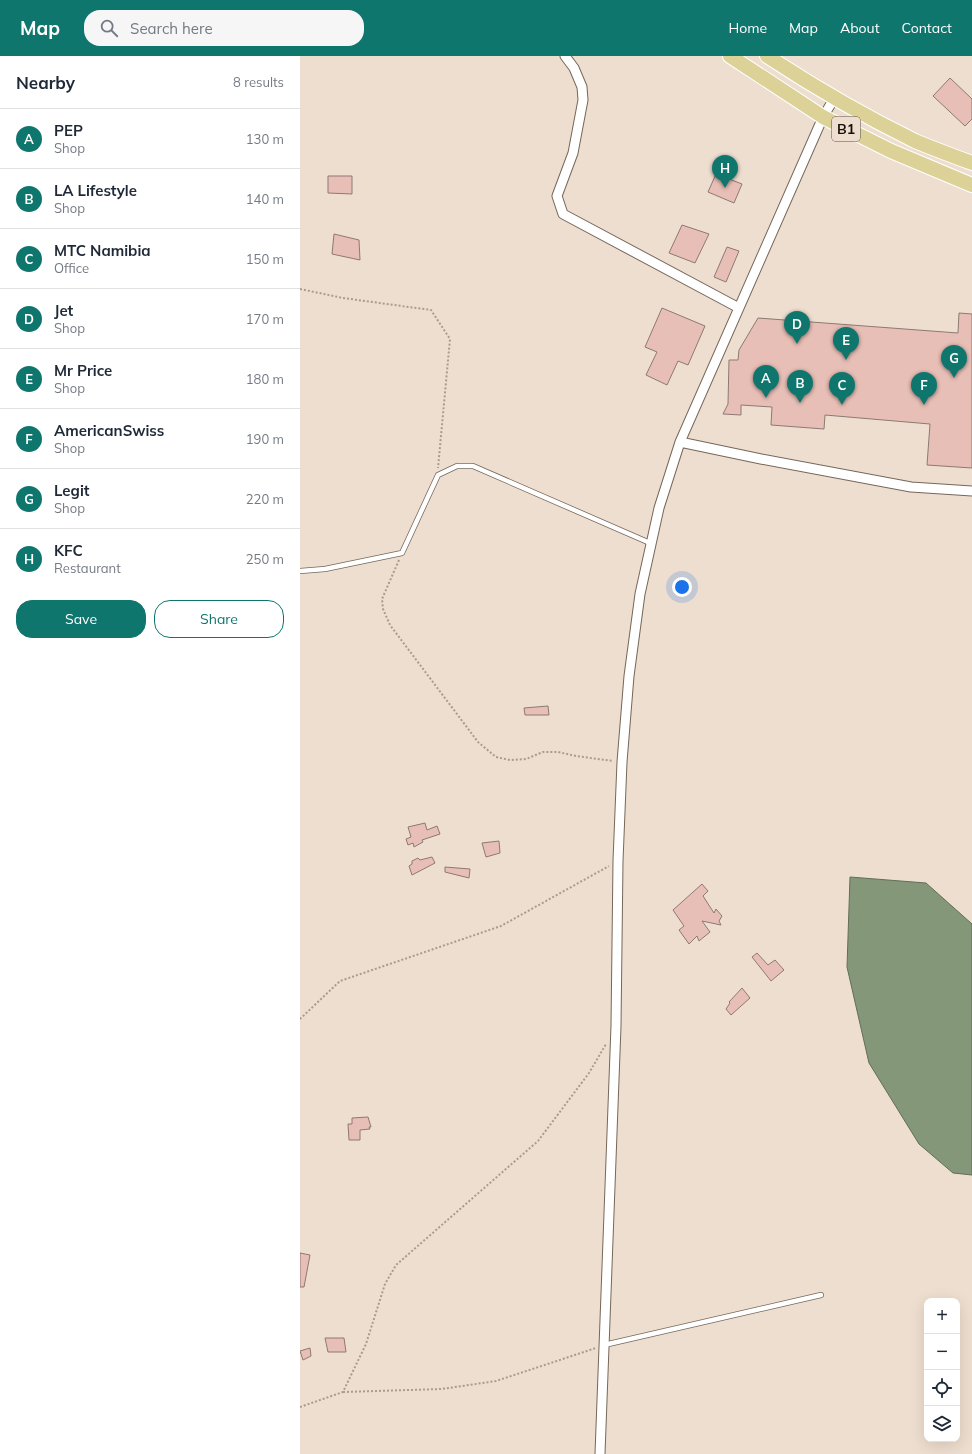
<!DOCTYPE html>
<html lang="en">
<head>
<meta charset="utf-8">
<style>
	:root { --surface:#fff; --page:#f6f6f7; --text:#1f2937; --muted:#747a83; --line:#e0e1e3; --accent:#0f766e }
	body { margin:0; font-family:Mulish,sans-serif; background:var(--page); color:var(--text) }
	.controls { position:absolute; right:12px; bottom:12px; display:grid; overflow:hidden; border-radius:8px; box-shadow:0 4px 16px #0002 }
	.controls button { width:36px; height:36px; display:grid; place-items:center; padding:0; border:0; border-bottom:1px solid var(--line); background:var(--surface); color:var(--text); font:20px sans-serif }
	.you { position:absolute; left:382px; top:531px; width:14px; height:14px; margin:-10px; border:3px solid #fff; border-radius:50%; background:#1a73e8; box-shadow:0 0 0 6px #1a73e833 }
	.badge { display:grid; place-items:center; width:26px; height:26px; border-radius:50%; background:var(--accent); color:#fff; font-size:13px; font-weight:700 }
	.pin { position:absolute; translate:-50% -33px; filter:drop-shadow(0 1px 2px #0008) }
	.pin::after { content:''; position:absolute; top:21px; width:14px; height:12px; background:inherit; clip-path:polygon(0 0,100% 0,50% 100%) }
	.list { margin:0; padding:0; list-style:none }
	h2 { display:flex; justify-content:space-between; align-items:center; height:52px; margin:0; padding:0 16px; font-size:17px }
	h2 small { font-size:13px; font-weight:400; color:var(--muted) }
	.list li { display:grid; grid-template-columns:26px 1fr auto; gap:12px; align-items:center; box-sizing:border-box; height:60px; padding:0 16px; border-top:1px solid var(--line) }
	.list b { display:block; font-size:15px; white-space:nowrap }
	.list p { margin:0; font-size:13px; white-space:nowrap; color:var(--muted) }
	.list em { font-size:13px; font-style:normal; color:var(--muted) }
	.actions { display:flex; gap:8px; padding:12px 16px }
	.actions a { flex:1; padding:9px 0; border:1px solid var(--accent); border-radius:16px; text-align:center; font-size:14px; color:var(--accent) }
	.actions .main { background:var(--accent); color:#fff }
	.icon { flex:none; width:22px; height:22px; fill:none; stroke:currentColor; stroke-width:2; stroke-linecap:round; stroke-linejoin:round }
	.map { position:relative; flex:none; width:672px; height:1398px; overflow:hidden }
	header { display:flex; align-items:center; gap:24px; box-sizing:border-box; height:56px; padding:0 20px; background:var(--accent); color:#fff }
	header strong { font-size:19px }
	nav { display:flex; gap:22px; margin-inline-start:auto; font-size:14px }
	.search { width:280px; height:36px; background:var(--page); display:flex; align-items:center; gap:10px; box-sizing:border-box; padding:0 14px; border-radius:16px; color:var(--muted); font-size:15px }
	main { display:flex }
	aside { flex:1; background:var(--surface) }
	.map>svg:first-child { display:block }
</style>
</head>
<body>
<header>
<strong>Map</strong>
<div class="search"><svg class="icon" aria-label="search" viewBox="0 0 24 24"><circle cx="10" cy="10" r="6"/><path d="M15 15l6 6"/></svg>Search here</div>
<nav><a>Home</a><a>Map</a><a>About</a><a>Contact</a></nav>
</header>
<main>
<aside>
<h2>Nearby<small>8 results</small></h2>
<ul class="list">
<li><span class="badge">A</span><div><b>PEP</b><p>Shop</p></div><em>130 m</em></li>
<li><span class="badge">B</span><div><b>LA Lifestyle</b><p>Shop</p></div><em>140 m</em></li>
<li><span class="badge">C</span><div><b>MTC Namibia</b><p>Office</p></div><em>150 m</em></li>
<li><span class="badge">D</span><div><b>Jet</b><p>Shop</p></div><em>170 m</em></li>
<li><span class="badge">E</span><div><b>Mr Price</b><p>Shop</p></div><em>180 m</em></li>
<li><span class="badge">F</span><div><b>AmericanSwiss</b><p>Shop</p></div><em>190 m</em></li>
<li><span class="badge">G</span><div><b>Legit</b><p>Shop</p></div><em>220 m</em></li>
<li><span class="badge">H</span><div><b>KFC</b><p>Restaurant</p></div><em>250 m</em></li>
</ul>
<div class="actions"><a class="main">Save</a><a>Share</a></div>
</aside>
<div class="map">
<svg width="672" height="1398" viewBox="0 0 672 1398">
	<rect width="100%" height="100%" fill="#eedecf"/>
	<path fill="#849778" stroke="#636e57" d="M550,821L626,827L672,868V1119L653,1117L619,1088L569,1007L547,911Z"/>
	<path fill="#e8bfb6" stroke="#8d7974" d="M650,22L672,43V63L665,70L633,40Z
		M416,118L442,128L434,147L408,136Z
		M28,120H52V138L28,137Z
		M382,169L409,178L395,207L369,197Z
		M34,178L59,184L60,204L32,198Z
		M427,191L439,195L426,226L414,221Z
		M362,252L405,270L388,309L378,305L367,329L346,319L357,296L345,291Z
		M659,257L672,258V412L627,409L630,368L525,359L524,373L471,369L472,351L441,349V359L423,358L428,348L429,304H438L439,294L458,262L658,277Z
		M248,650L249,659H225L224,652Z
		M125,767L127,774L137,770L140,778L122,784L123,786L114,791L113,787L108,789L106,783L111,781L108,771Z
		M199,785L200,797L186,801L182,787Z
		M132,801L135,807L112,819L109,810L112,808V805L118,802L120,804Z
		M145,811L170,813L169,822L145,816Z
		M402,828L408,835L403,840L414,857L416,853L422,860L419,865L421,869L402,865L410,876L399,885L397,880L389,888L379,874L384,870L373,854Z
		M457,897L468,909L475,904L484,914L471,925L452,901Z
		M442,932L450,942L431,959L426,953L430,947L429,946Z
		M68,1061L71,1071H69L70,1073L60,1074V1084H49L48,1068H52V1062Z
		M0,1197L10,1199L4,1231H0Z
		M25,1282H44L46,1296H28Z
		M10,1292L11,1300L3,1304L0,1295Z"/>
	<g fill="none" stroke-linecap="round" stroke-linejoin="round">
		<g stroke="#75675a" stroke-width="6">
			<path id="service" d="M0,515L25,513L102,497L138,419L157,410H173L350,487
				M304,1289L521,1239"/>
		</g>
		<g stroke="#75675a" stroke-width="11">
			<path id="minor" d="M265,0L274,12L282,31L283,44L273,97L257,140L263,158L439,252
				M380,386L461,403L611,431L672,435
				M300,1398L316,970L318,805L322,706L329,620L340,538L359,452L380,386L523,61L535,41"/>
		</g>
		<g stroke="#fff" stroke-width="16">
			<path id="primary" d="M430,0L523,61L591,95L672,129
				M467,0C514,31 564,60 615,85C634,93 653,100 672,107"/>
		</g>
		<path stroke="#a89b8f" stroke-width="2" stroke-dasharray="2 2" stroke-linecap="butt" d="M0,233L43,242L131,254L150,283L138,412
			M99,504L82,543L83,553L90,569L178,686L196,701L210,704L226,703L243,696H258L276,700L313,705
			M0,963L40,925L201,870L309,810
			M43,1336L142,1333L196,1325L296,1292
			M0,1351L43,1336L66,1288L85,1228L96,1209L238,1085L289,1017L306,988"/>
		<use href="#service" stroke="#fff" stroke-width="4.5"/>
		<use href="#minor" stroke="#fff" stroke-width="9"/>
		<use href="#primary" stroke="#dcd297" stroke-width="14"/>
	</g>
	<g text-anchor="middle" stroke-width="3" stroke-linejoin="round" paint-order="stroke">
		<rect fill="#eedecf" stroke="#574e46" stroke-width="1" x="532" y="61" width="28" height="24" rx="3"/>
		<g font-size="14" font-weight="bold" fill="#16100b">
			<text x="546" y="78">B1</text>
		</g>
	</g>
</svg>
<div class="controls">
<button>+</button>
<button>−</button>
<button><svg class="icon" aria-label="locate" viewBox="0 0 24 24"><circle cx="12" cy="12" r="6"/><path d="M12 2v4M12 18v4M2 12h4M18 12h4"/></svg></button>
<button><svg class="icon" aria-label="layers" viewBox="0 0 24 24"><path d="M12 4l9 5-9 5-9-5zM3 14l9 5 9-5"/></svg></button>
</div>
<div class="you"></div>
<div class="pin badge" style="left:466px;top:342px">A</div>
<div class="pin badge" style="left:500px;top:347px">B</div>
<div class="pin badge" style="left:542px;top:349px">C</div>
<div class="pin badge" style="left:497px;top:288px">D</div>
<div class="pin badge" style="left:546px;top:304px">E</div>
<div class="pin badge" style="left:624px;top:349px">F</div>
<div class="pin badge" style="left:654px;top:322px">G</div>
<div class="pin badge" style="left:425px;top:132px">H</div>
</div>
</main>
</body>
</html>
